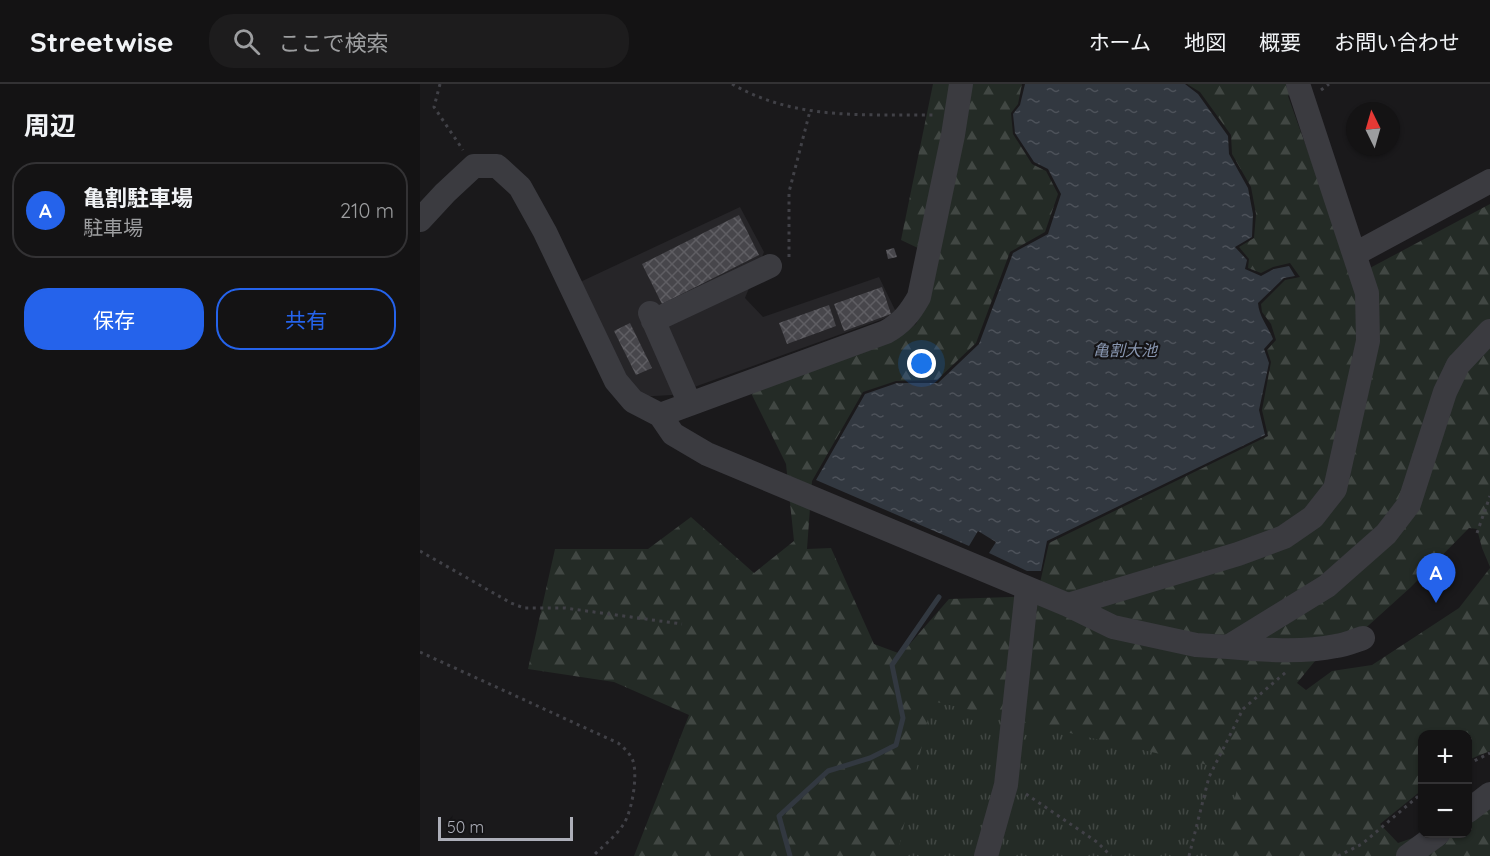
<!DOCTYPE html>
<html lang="ja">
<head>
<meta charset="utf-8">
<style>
	:root { --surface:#141314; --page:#1d1c1d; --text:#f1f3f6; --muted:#9d9ea0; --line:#333234; --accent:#2563eb }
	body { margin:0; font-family:Quicksand,"Noto Sans JP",sans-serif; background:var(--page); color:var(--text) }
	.controls { position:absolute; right:18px; bottom:18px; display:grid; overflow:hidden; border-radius:12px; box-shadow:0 2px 4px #0004 }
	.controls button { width:54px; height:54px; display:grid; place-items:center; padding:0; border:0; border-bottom:2px solid var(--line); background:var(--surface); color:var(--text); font:30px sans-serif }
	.compass { position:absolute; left:926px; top:18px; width:54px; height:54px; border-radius:50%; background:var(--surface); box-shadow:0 2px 4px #0004; rotate:355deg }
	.scale { position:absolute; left:18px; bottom:15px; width:135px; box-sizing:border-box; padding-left:6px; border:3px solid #adafb9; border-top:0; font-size:16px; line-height:21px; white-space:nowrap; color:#adafb9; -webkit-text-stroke:4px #151416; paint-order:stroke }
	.you { position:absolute; left:502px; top:280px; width:21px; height:21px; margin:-15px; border:4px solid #fff; border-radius:50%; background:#1a73e8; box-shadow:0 0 0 9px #1a73e833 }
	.badge { display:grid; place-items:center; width:39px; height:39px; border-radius:50%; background:var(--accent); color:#fff; font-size:20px; font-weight:700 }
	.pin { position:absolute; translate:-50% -50px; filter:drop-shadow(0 2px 3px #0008) }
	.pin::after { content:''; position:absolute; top:32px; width:21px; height:18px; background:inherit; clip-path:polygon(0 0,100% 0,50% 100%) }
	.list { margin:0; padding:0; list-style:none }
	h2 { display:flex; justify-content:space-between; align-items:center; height:78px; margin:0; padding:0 24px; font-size:26px }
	h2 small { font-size:20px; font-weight:400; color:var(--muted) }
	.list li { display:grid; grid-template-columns:39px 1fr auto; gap:18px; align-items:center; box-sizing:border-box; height:96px; margin:0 12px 12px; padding:0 12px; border:2px solid var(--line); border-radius:24px }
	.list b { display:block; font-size:22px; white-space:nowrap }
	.list p { margin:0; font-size:20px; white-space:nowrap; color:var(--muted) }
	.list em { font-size:20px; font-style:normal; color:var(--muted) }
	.actions { display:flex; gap:12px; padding:18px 24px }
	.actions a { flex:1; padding:14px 0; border:2px solid var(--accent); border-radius:24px; text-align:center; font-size:21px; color:var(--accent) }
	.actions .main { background:var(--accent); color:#fff }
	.icon { flex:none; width:33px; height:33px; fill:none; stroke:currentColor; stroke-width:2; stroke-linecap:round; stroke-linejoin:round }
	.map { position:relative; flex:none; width:1070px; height:772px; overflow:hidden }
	header { display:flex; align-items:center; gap:36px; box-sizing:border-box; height:84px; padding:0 30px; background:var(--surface); border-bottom:2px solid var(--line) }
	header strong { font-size:28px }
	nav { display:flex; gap:33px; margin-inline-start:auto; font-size:21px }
	.search { width:420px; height:54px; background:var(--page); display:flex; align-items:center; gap:15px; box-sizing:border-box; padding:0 21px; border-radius:24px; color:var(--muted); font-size:22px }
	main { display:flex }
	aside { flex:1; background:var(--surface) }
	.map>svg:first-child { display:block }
</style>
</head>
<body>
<header>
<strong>Streetwise</strong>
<div class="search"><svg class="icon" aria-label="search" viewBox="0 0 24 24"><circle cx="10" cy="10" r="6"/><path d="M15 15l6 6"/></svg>ここで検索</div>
<nav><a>ホーム</a><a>地図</a><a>概要</a><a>お問い合わせ</a></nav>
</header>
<main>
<aside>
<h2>周辺<small></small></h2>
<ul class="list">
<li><span class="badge">A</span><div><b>亀割駐車場</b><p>駐車場</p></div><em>210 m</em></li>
</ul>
<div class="actions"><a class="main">保存</a><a>共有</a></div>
</aside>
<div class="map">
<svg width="1070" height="772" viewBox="0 0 1070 772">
	<defs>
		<pattern id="forest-firs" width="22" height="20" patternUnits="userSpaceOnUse" patternTransform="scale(1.5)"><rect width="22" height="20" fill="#242b26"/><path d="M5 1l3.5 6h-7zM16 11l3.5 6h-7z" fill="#414743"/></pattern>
		<pattern id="park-tufts" width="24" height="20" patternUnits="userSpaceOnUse" patternTransform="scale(1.5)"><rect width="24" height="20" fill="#242b26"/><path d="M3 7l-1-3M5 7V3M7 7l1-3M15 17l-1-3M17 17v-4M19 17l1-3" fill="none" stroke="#414743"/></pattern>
		<pattern id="water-ripples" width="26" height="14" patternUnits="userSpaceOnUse" patternTransform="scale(1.5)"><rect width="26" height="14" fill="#323840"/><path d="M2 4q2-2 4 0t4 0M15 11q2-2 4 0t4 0" fill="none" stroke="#4d525a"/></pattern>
		<pattern id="building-cross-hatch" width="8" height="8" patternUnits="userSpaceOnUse" patternTransform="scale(1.5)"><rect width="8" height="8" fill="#47464b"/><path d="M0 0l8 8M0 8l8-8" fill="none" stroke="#5f5e63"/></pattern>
	</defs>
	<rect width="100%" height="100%" fill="#1a191b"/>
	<path fill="#262528" d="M320,123L344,168L325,214L343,233L459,193L477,230L252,311L217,313L158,199Z"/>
	<path fill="url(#forest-firs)" d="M513,0H602L598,20L591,29L593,50L612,80L626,87L638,110L625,148L590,168L556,259L517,296L476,297L443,308L392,397L387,465L411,464L454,560L481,570L529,515L617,512L629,459L848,352L842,326L851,278L847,266L856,256L851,240L842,228L841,220L865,196L880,193L870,179L853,183L841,189L828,184L829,175L819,163L834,154L836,130L831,103L812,70L811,51L780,8L767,0H883L868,12L933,193L1070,120V483L1062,464L1057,445L1049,444L991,503L939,550L895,577L877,599L886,606L912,587L952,581L1039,524L1070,484V667L1048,676V650H1002V706L960,740L978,759L1004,750H1048V719L1070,715V772H214L269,631L194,598L108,585L135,465H228L271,433L334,489L374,457L366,380L331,309L476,255L496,240L509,213L519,174L481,156Z"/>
	<path fill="url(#park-tufts)" d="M512,617L822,689L798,772H477Z"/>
	<path fill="url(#water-ripples)" d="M605,0H765L778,10L808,52L809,70L828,104L833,130L832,153L815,163L827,176L825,185L841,192L854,185L869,182L875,192L864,194L838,219C839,233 848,242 853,255L844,265L849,279L839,326L845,351L627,457L621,487H607L569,469L576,458L558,447L549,462L396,396L445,310L477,299H518L559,260L593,169L628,150L641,110L628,85L614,78L595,49L593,30L600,21Z"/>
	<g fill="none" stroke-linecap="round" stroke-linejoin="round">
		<path stroke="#323840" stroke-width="5" d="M370,772L359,732L408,687L450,674L476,661L483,634L472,581L519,513"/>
	</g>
	<path fill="url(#building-cross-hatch)" d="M319,131L339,171L242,220L222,180Z
		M474,164L477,173L468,175L466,166Z
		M462,203L471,230L424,247L414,220Z
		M409,221L416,242L367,260L359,239Z
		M210,239L232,284L216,291L194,247Z"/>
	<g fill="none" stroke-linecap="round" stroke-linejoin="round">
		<path stroke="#414147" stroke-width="3" stroke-dasharray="3 4.5" stroke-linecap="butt" d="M20,0L14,23L43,66
			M312,0C377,37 444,30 516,31
			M901,6L909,0
			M369,173V108L390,27
			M1057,449L1070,412
			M0,467L91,519L104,524H145L262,540
			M0,568L198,659C204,664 210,669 213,677C218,692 212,728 203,741C195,753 183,762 173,772
			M1048,680L1070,669
			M606,710L677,758L691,772
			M769,772L789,693L823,625L866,588
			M918,772L942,760L1002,709"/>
		<path stroke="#3b3b40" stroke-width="24" d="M0,136L25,109L54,82H77L100,103L125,148L196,297L213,317L240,331L253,350L287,370L648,521L693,543L776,561L808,563L907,502L966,450L989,420L1025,308L1038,281L1070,247
			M935,170L1070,97
			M230,229L270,320
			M233,237L350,182
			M240,331L466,248C482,239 490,229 499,213L533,51L541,0
			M648,521L818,470L864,453L893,433L915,405L948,257L947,209L878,0
			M808,563C843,566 882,569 916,562C925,561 934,557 943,554
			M1048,727L1070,710
			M566,772L586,701L607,505
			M988,772L1018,750"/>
	</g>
	<g text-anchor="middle" stroke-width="4.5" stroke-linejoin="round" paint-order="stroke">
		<g font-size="16" font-style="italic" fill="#8896b0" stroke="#151416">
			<text x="705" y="272">亀割大池</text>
		</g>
	</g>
</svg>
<div class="controls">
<button>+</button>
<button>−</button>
</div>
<svg class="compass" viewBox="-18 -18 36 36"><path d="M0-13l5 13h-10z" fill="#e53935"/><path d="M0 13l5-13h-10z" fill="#9d9ea0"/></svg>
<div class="scale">50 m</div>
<div class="you"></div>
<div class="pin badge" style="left:1016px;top:519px">A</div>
</div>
</main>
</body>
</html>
